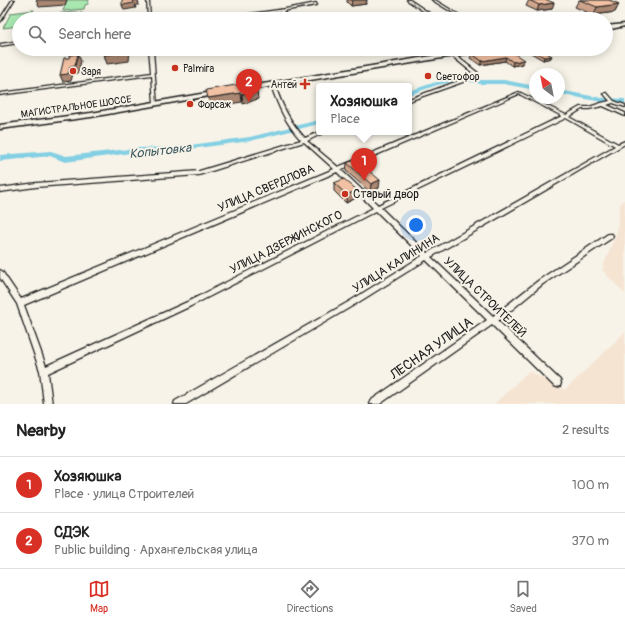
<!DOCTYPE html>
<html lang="en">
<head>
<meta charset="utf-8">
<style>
	:root { --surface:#fff; --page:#f2f2f2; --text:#222; --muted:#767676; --line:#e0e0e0; --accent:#d93025 }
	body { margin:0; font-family:Pangolin,sans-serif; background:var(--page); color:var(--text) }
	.compass { position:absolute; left:529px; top:68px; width:36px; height:36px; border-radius:50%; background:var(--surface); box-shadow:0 2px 10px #0003; rotate:328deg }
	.you { position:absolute; left:416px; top:225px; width:14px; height:14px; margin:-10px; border:3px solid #fff; border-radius:50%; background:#1a73e8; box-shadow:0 0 0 6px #1a73e833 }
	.badge { display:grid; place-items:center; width:26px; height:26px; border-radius:50%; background:var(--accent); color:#fff; font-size:13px; font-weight:700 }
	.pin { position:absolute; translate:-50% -33px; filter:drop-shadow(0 1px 2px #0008) }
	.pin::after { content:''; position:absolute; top:21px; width:14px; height:12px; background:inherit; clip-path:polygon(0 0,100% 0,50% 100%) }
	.popup { position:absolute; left:316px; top:83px; width:96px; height:52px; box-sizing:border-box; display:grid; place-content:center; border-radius:4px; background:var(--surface); filter:drop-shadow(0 1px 3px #0005); font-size:13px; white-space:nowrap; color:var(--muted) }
	.popup b { font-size:15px; color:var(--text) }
	.popup::after { content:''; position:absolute; left:50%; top:100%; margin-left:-8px; border:8px solid transparent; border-top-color:var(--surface) }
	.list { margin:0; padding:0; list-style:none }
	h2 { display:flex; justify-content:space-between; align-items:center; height:52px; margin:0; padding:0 16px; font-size:17px }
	h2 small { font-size:13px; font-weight:400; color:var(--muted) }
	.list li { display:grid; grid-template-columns:26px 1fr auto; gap:12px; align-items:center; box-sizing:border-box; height:56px; padding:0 16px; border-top:1px solid var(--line) }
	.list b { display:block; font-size:15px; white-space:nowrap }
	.list p { margin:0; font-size:13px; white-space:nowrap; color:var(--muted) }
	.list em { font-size:13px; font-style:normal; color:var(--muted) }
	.icon { flex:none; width:22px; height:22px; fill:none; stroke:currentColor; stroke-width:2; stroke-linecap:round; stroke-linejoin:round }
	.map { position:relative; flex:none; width:625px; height:404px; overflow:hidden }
	.search { position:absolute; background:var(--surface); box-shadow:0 2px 10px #0003; left:12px; right:12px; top:12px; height:44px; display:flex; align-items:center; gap:10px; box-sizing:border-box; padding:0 14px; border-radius:22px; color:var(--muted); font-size:15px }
	.sheet { height:164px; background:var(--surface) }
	nav { display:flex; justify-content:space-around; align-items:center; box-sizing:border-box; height:56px; border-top:1px solid var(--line); background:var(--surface); font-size:11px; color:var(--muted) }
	nav a { display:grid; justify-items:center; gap:2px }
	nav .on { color:var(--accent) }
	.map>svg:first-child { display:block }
</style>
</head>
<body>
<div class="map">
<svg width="625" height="404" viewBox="0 0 625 404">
	<rect width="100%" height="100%" fill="#f7f3e8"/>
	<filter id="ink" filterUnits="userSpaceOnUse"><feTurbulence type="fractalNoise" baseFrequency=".025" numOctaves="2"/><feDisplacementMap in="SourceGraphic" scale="8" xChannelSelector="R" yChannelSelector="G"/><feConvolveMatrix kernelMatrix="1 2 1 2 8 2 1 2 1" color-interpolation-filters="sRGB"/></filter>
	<g filter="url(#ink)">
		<path fill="#f6e4d3" d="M625,199V294L602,270L617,231L620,204Z
			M625,332V404H494L529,371L565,390Z"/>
		<path fill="#a9e9b1" stroke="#628266" d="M67,0H89L88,4L85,5L84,9L63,11Z
			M34,10L31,16L75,12L81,13L85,15V19H19V26L3,28L11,13Z"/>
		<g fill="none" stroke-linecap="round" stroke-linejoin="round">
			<path stroke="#5a8793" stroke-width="1" d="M622,101L625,103"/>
			<path fill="#83cfe3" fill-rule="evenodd" d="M461,76L481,80H504L535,86V90L504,84H481L461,80L437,85L409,95V91L433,83Z
				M559,90L602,98L625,99V103L602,102L559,94Z
				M319,120V124L250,141L175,151L138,152L65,162L50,156L0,161V155L51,151L66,156L138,148L175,147L250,137Z"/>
			<g stroke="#1c1c1c" stroke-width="2.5">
				<path id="minor" d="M12,0H14L1,21L0,22V19Z
					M147,0H149L150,19H148Z
					M407,0H410L438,19H435Z
					M432,0H435L466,19H463Z
					M316,3L317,5L283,11L290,19H287L280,12L222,19H214L285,9Z
					M19,41V43L0,46V44Z
					M149,49H153L157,105H155L154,104L152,75L0,95V93L151,73Z
					M302,49H306L307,50L305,51Z
					M452,54H454L478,73V75L463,82L409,101V99L461,80L474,74L452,56Z
					M272,84L275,85C282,106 290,122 305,138L319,132H325L307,141L338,167L519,92L566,115L580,107H589L601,103L610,101L604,94L606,93H607L614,101L625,105V107L613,103L607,105L625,113V116L603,106L589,109H582L569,117L618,144L625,141V144L431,257L493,316L539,280L608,234H612L613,236L612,238L543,284L498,321L560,380L561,383L560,386L557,387L554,386L492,325L380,404H369L370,401L487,320L426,260L354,305L186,404H174L175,401L350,301L422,256L376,211L191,306L48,373L52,404H44L40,371L17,304L0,278V270L2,271L21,299L334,169L304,142L199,175L36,187L0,192V188L36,183L199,171L301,140C286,124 278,106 271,85ZM519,94L562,116L378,205L341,170ZM566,118L615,146L427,253L381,208ZM337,172L373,208L187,302L46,366L24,305Z"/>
			</g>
			<g stroke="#1c1c1c" stroke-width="3">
				<path id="primary" d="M625,24V26L606,30V26Z
					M474,49H487L484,51L245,91L242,89L245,87Z
					M218,91L220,92V94L91,117L0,129V125L91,113Z"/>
			</g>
			<use href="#minor" fill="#f7f3e8" fill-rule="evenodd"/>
			<use href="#primary" fill="#f7f3e8" fill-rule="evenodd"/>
		</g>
		<path fill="#d0a68c" stroke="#1c1c1c" d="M347,0H367L366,4L351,6L347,2Z
			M529,0L552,9L537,11L526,6Z
			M579,0H609L619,4L615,12L594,15L575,7Z
			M492,49H507L522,64L512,66L505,61L480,65L470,58L472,54L491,51Z
			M524,49H540L551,58L543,60Z
			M347,163L366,168L379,188L370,192L346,171Z
			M334,183L356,198L346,203L334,191Z"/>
		<path fill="#a98772" stroke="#1c1c1c" d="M36,0H67L65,5L39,7Z
			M133,0H138L139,5H135L136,8L124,10L122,5Z
			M352,0H367L366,4L351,6Z
			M554,3L552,9L537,11L539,5Z
			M619,4L615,12L594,15L597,7Z
			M126,49H129L130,50L129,61L107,64L104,55Z
			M78,54L81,61L78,73L73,74L71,81L63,82L60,75Z
			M552,56L551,58L543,60L544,57Z
			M506,57L505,61L480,65L482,61Z
			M524,60L522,64L512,66L513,62Z
			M257,90L258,99L243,104L242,94Z
			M241,93L242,102L210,107L208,98Z
			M380,180L379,188L370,192L371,184Z
			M357,190L356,198L346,203L347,195Z"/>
		<path fill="#f2c1a3" stroke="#1c1c1c" d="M122,0H133L134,3L122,5Z
			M529,0H547L554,3L539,5Z
			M580,0H609L619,4L597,7Z
			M196,12L200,19H189L188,13Z
			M57,17L56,19H42Z
			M214,18H219L220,19H214Z
			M105,49H126V52L104,55Z
			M494,49H507L524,60L513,62L506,57L482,61L472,54L496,50Z
			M529,49H540L552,56L544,57Z
			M78,54L75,66L70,67L68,74L60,75L64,58H69L70,55Z
			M254,82L257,90L242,94L241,93L208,98L206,90Z
			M359,158L366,164L363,166L380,180L371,184L347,163Z
			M344,179L357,190L347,195L334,183Z"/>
	</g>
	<g fill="#c8321e" stroke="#f7f3e8" stroke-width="1.5">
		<circle cx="175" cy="68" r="4"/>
		<circle cx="73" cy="71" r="4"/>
		<circle cx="428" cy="76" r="4"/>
		<path d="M303 78h4v4h4v4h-4v4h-4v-4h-4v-4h4z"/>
		<circle cx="190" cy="104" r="4"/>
		<circle cx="345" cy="194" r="4"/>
	</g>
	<g text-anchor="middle" stroke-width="4" stroke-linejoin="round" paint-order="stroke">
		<g font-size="10" fill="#1c1c1c" stroke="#f7f3e8" text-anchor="start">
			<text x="183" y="72">Palmira</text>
			<text x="81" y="75">Заря</text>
			<text x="436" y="80">Светофор</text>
			<text x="297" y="88" text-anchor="end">Антей</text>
			<text x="198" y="108">Форсаж</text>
		</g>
		<g font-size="10" fill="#1c1c1c" stroke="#f7f3e8">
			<text transform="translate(76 106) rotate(-8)" y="4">МАГИСТРАЛЬНОЕ ШОССЕ</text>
		</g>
		<g font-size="12" fill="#1c1c1c" stroke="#f7f3e8">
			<text transform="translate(266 188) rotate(-23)" y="4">УЛИЦА СВЕРДЛОВА</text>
			<text transform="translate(286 242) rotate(-27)" y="4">УЛИЦА ДЗЕРЖИНСКОГО</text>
			<text transform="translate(396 263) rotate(-32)" y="4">УЛИЦА КАЛИНИНА</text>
			<text transform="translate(485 297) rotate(44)" y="4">УЛИЦА СТРОИТЕЛЕЙ</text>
		</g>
		<g font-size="12" fill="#1c1c1c" stroke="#f7f3e8" text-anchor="start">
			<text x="353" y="198">Старый двор</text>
		</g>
		<g font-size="13" font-style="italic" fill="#405b62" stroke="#f7f3e8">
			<text transform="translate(160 150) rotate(-6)" y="5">Копытовка</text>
		</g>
		<g font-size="14" fill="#1c1c1c" stroke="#f7f3e8">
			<text transform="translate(431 348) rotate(-35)" y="5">ЛЕСНАЯ УЛИЦА</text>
		</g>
	</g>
</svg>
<svg class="compass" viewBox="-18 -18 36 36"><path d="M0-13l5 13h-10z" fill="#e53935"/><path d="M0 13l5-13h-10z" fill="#767676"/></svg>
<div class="you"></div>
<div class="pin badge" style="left:364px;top:181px">1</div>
<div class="popup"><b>Хозяюшка</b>Place</div>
<div class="pin badge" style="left:249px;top:102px">2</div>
<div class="search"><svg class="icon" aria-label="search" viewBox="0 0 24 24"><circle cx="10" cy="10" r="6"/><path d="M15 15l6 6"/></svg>Search here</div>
</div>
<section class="sheet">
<h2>Nearby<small>2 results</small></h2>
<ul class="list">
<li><span class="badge">1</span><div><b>Хозяюшка</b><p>Place · улица Строителей</p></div><em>100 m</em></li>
<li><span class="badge">2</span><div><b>СДЭК</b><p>Public building · Архангельская улица</p></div><em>370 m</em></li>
</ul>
</section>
<nav>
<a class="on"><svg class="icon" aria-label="map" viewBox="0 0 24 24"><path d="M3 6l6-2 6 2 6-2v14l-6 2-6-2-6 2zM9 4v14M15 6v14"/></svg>Map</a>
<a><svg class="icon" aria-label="directions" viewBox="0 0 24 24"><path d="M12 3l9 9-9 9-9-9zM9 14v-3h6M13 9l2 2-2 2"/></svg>Directions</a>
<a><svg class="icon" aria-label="saved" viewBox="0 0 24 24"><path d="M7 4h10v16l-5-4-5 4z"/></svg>Saved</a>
</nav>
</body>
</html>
